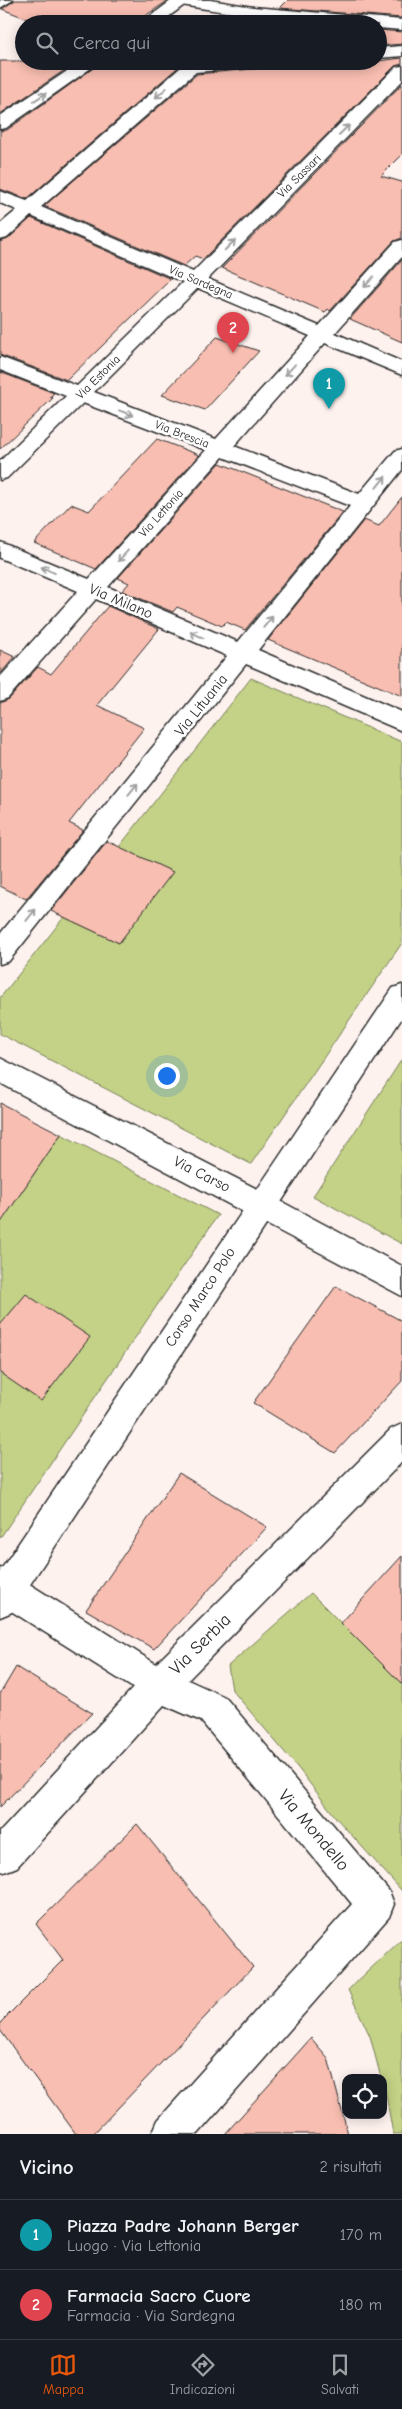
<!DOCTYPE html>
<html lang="it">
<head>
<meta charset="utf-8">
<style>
	:root { --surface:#171b24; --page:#242831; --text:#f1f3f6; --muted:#9ea1a6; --line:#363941; --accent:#ea580c }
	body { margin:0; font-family:"Comic Neue",sans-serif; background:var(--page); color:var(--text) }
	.controls { position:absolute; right:15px; bottom:15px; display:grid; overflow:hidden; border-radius:10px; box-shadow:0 2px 12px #0003 }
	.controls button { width:45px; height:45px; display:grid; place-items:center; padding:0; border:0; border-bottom:1px solid var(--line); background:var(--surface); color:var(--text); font:25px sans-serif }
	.you { position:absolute; left:166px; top:1075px; width:18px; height:18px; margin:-12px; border:4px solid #fff; border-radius:50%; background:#1a73e8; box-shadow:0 0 0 8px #1a73e833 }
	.badge { display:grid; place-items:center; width:32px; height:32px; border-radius:50%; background:var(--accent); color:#fff; font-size:16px; font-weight:700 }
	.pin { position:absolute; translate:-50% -41px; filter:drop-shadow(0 1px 2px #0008) }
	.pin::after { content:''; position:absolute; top:26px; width:18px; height:15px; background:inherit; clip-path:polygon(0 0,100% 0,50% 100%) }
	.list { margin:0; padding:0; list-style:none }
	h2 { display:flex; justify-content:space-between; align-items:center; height:65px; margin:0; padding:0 20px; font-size:21px }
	h2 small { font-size:16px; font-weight:400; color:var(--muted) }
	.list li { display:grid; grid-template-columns:32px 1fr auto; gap:15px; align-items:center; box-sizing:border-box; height:70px; padding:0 20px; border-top:1px solid var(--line) }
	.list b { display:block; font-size:19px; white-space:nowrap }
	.list p { margin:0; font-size:16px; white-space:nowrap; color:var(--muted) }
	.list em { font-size:16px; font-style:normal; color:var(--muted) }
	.icon { flex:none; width:28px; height:28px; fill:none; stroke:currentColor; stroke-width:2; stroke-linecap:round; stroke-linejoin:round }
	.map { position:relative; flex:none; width:402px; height:2134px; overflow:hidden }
	.search { position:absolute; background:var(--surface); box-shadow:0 2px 12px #0003; left:15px; right:15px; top:15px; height:55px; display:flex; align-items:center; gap:12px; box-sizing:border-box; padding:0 18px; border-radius:28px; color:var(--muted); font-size:19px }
	.sheet { height:205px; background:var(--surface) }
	nav { display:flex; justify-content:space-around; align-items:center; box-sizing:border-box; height:70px; border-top:1px solid var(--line); background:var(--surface); font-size:14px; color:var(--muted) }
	nav a { display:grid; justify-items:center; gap:2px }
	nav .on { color:var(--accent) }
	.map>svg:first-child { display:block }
</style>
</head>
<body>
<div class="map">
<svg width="402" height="2134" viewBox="0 0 402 2134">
	<rect width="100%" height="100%" fill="#fef2ef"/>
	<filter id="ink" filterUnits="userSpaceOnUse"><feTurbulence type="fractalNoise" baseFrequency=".02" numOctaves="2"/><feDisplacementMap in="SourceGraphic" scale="10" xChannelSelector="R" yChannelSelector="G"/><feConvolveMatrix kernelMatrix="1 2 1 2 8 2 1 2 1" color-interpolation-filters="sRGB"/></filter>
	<g filter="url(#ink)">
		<path fill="#c3d286" stroke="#777e58" d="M251,678L402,742V943L251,1164L0,1034V998L64,917L119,943L172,872L119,847Z
			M402,1059V1244L313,1196Z
			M61,1134L218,1215L0,1538V1214L5,1216Z
			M311,1593L402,1684V1891L337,1819L298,1768L232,1690L228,1666Z
			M402,1939V2134H393L383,2078H381L370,2036L348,1990Z"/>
		<path fill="#f8beb1" stroke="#2b2b2b" d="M15,0H169L148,14L138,24H41L2,9Z
			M288,0H402V18L280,8Z
			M378,30L402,32V44L378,46Z
			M402,58V64L395,66L203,259L195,256L184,266L44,206L197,74L264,68L274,61H378Z
			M0,61H78L0,114Z
			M103,61H185L27,199L0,189V131L7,130Z
			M402,84V155L381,176L402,182V238L394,241L330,311L328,309L325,312L222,268Z
			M31,218L171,279L67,380L0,355V242L8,239Z
			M402,260V342L350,319Z
			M217,337L259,351L205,410L162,395Z
			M0,372L54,393L50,397L53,398L0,449Z
			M157,439L199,455L96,569L34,543L71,504L89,511Z
			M220,463L343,512L245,630L226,622L222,626L177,607L173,612L122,591L129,583L118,578Z
			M402,497V696L268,640L364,520L379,526Z
			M108,606L159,629L97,705L144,728L69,823L83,830L26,899L0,886V703L9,699L38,667L51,674Z
			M0,650L15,657L0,674Z
			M107,841L173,872L119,943L51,911Z
			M0,1103L61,1134L0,1224Z
			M336,1286L402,1321V1381L335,1453L253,1403Z
			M26,1294L90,1337L41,1401L0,1373V1325Z
			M179,1473L267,1527L154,1649L86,1610Z
			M402,1556V1684L341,1623Z
			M16,1667L92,1713L0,1807V1694Z
			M137,1824L253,1967L93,2134H76L0,2030V2023L63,1960L36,1924Z
			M311,2038L328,2058L348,2134H225Z"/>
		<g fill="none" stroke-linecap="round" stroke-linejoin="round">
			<g stroke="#2b2b2b" stroke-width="3">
				<path id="street" d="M0,0H13L0,8Z
					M172,0H191L159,24H140Z
					M253,7L261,12L250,24H232L247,9Z
					M402,46V56L378,58V48Z
					M82,61H101L6,128L0,129V116Z
					M188,61H272L264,66L196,72L41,207L193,272L396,67L402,66V81L208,279L319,326L395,242L402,240V257L335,333L402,362V375L325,343L234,446L359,494L395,451L402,449V470L258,650L402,712V731L246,664L9,961L0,964V934L227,656L96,599L8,698L0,701V677L78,591L0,558V542L89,579L206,450L83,403L7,478L0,480V461L66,396L0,370V357L77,386L183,282L31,216L7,238L0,240V224L17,210L0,203V191L27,201ZM198,288L310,336L216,439L94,392ZM223,457L350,506L238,642L108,587Z
					M0,1058L271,1196L402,1266V1296L0,1083Z
					M402,1424V1462L188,1680L225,1697L389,1891L394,1904L389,1917L198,2134H152L158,2120L352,1904L201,1721L164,1705L17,1867L4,1872L0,1870V1832L133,1688L0,1604V1568L12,1573L156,1664L391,1429Z"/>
			</g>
			<g stroke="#2b2b2b" stroke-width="3">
				<path id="secondary" d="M173,0H210L253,7L402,20V30L378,28V24C311,24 247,16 181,5Z
					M402,985V1018L12,1612L0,1617V1571L393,988Z"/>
			</g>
			<use href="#street" fill="#fff" fill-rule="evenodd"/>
			<use href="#secondary" fill="#fff" fill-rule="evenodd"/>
		</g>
		<defs><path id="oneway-shaft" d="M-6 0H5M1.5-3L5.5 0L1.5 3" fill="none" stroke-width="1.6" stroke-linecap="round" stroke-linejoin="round" transform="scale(1.25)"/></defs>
		<g stroke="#a0a0a0">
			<use href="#oneway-shaft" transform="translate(161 93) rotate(139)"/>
			<use href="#oneway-shaft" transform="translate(40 97) rotate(-34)"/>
			<use href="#oneway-shaft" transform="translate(344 130) rotate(-45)"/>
			<use href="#oneway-shaft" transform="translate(230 245) rotate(-45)"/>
			<use href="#oneway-shaft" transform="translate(369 282) rotate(132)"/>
			<use href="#oneway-shaft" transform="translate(290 370) rotate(132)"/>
			<use href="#oneway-shaft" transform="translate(126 413) rotate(21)"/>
			<use href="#oneway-shaft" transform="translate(381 482) rotate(-51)"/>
			<use href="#oneway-shaft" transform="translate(123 556) rotate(132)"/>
			<use href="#oneway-shaft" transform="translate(48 570) rotate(-156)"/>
			<use href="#oneway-shaft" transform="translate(268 622) rotate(-51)"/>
			<use href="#oneway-shaft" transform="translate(197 635) rotate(-156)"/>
			<use href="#oneway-shaft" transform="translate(133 789) rotate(-51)"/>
			<use href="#oneway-shaft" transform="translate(31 915) rotate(-51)"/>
		</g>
	</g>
	<g text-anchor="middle" stroke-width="5" stroke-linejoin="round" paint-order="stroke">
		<g font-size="12" fill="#2b2b2b" stroke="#fff">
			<text transform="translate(299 176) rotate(-45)" y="4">Via Sassari</text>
			<text transform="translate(201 282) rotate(23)" y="4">Via Sardegna</text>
			<text transform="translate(98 377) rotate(-45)" y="4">Via Estonia</text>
			<text transform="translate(182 434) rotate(21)" y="4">Via Brescia</text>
			<text transform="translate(161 513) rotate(-48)" y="4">Via Lettonia</text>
		</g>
		<g font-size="15" fill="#2b2b2b" stroke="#fff">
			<text transform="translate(121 601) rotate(23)" y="5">Via Milano</text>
			<text transform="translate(201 705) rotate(-51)" y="5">Via Lituania</text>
			<text transform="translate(202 1174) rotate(27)" y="5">Via Carso</text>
			<text transform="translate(200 1297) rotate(-57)" y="5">Corso Marco Polo</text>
		</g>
		<g font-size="18" fill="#2b2b2b" stroke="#fff">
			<text transform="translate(200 1644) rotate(-45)" y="6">Via Serbia</text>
			<text transform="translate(314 1830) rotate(50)" y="6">Via Mondello</text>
		</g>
	</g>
</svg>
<div class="controls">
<button><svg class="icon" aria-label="locate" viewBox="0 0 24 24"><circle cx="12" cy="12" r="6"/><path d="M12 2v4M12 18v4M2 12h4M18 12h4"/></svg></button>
</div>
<div class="you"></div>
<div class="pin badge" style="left:329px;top:409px;background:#0f9aa8">1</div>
<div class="pin badge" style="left:233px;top:353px;background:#e0444e">2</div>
<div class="search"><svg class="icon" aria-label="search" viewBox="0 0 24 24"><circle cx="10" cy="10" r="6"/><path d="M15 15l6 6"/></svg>Cerca qui</div>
</div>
<section class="sheet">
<h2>Vicino<small>2 risultati</small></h2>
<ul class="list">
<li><span class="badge" style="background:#0f9aa8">1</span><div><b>Piazza Padre Johann Berger</b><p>Luogo · Via Lettonia</p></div><em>170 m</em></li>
<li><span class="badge" style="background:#e0444e">2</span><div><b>Farmacia Sacro Cuore</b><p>Farmacia · Via Sardegna</p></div><em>180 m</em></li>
</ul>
</section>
<nav>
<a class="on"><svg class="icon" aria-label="map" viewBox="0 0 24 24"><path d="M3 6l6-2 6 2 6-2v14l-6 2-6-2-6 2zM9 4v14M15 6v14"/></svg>Mappa</a>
<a><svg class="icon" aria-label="directions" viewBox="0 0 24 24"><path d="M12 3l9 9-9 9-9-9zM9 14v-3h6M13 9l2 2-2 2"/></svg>Indicazioni</a>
<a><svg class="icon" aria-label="saved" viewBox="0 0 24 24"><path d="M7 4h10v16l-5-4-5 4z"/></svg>Salvati</a>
</nav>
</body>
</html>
